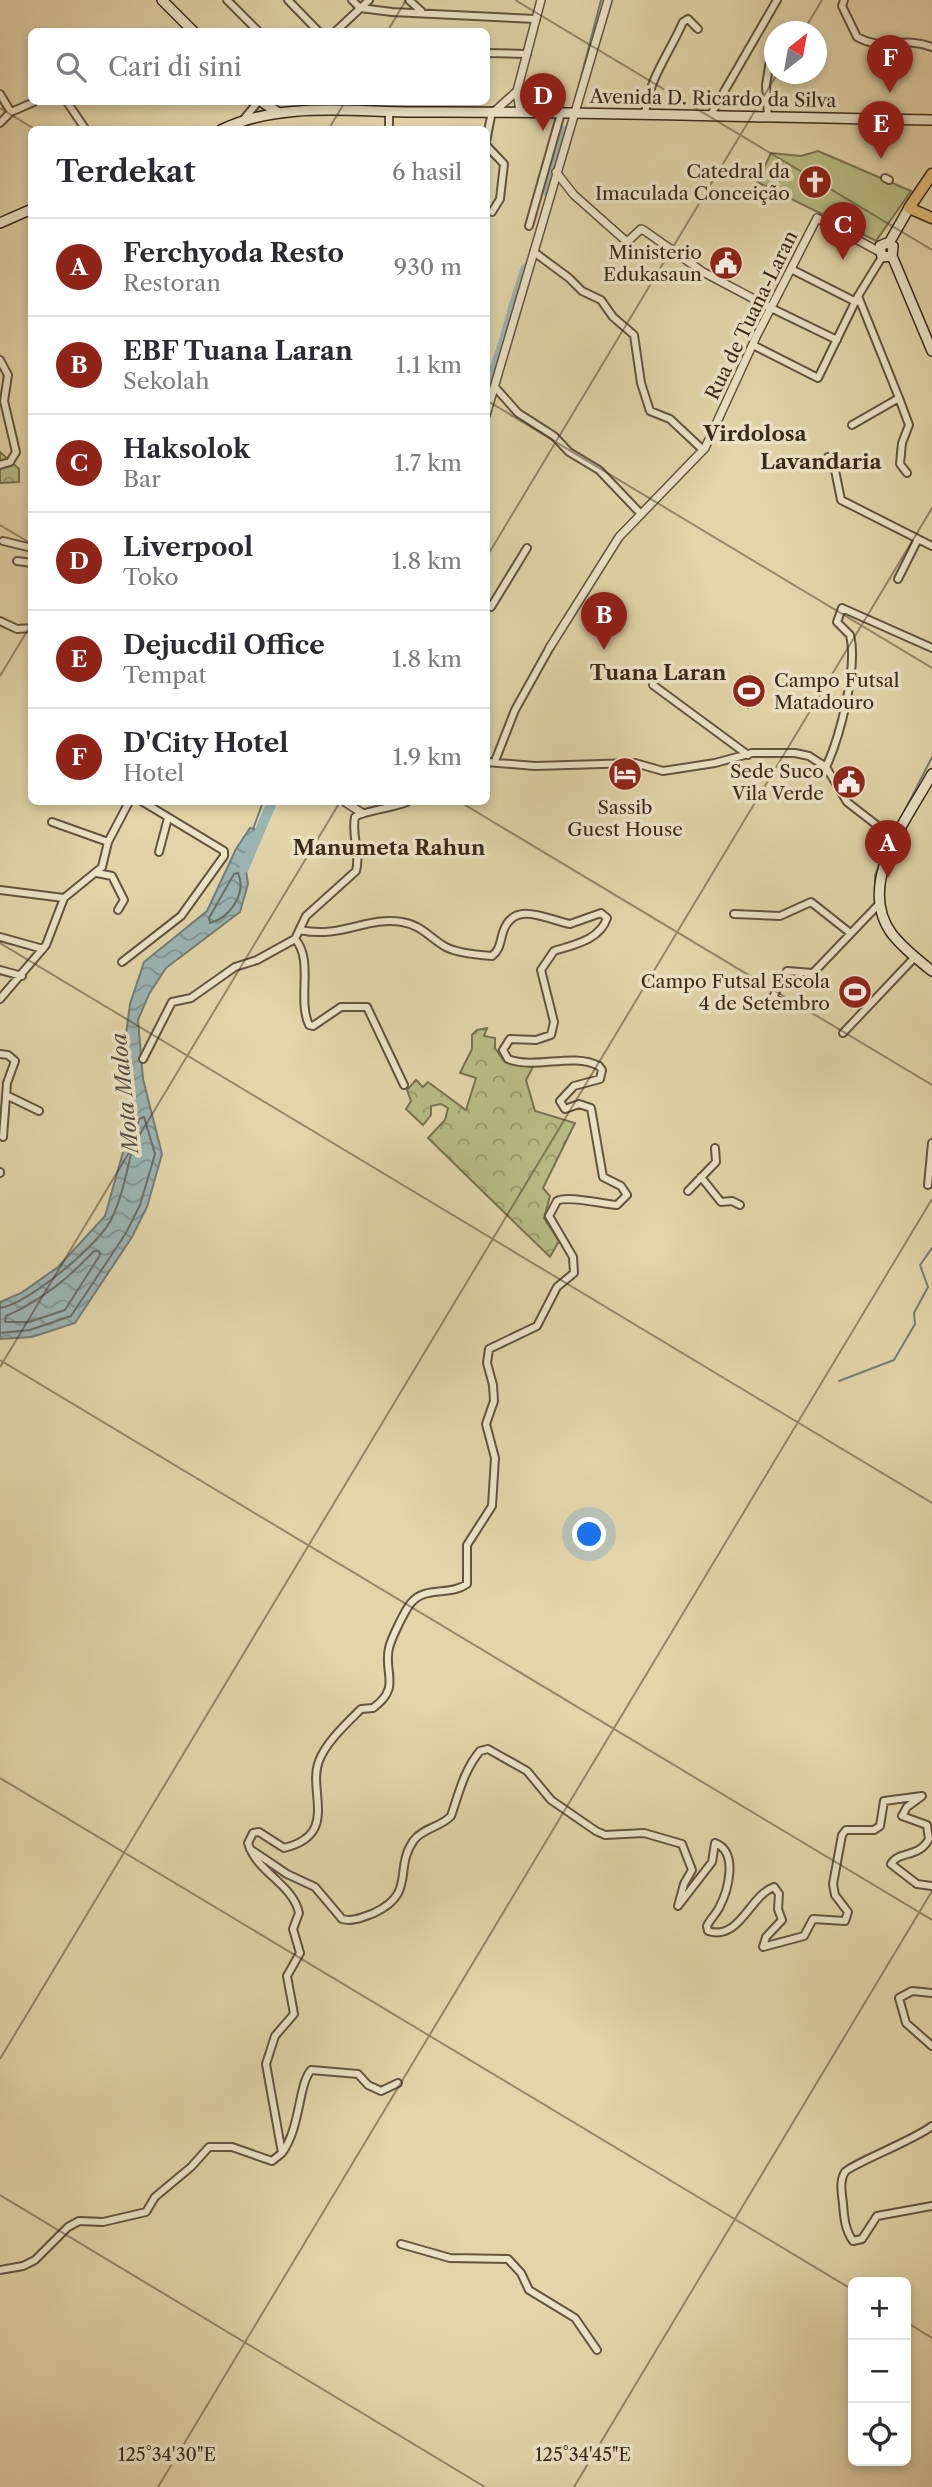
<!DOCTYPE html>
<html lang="id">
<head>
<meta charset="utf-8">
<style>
	:root { --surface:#fff; --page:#f7f7f7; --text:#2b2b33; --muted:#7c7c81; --line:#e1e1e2; --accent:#8f2418 }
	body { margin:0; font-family:"Libre Caslon Text",serif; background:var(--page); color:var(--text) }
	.controls { position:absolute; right:21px; bottom:21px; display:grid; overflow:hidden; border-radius:10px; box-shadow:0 4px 10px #0003 }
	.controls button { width:63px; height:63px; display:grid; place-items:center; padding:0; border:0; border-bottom:2px solid var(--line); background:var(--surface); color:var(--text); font:35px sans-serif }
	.compass { position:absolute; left:764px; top:21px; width:63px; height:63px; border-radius:50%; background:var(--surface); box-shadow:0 4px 10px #0003; rotate:31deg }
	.you { position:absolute; left:590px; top:1535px; width:24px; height:24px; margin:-18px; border:5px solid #fff; border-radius:50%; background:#1a73e8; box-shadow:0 0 0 10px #1a73e833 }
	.badge { display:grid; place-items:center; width:46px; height:46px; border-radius:50%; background:var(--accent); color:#fff; font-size:23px; font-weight:700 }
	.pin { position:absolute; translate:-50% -58px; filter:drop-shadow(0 2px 4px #0008) }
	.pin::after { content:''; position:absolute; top:37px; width:24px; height:21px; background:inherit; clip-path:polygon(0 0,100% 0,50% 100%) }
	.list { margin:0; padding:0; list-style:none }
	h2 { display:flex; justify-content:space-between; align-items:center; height:91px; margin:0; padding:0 28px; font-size:30px }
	h2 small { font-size:23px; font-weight:400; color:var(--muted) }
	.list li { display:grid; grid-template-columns:46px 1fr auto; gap:21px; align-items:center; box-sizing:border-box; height:98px; padding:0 28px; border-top:2px solid var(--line) }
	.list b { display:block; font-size:26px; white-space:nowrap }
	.list p { margin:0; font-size:23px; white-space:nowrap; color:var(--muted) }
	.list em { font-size:23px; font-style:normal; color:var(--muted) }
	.icon { flex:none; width:38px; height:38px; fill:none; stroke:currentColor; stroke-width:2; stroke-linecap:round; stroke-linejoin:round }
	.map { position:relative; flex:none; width:932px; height:2487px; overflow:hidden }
	.search { position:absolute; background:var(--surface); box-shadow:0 4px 10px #0003; left:28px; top:28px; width:462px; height:77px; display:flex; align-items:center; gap:18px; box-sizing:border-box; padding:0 24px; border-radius:10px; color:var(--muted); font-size:26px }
	.panel { position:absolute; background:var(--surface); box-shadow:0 4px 10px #0003; left:28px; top:126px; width:462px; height:679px; border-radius:10px }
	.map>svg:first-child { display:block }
</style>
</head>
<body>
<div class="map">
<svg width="932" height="2487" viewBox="0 0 932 2487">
	<defs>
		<pattern id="forest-crowns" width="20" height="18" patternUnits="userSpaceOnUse" patternTransform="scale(1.75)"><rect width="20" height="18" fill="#b8bc85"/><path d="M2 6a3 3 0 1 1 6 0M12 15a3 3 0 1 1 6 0" fill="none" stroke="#97996c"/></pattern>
		<pattern id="water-waves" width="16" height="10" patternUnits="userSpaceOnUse" patternTransform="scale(1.75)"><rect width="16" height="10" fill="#9bb5b4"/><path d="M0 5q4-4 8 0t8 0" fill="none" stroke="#7f9392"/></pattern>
	</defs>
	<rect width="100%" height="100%" fill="#e2d5a9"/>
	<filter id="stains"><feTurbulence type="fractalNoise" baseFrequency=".00286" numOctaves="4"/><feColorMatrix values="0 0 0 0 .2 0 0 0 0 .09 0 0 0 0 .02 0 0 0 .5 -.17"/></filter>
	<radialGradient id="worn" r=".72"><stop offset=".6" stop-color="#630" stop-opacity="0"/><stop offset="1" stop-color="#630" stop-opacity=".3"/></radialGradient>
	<path fill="#b8bc85" stroke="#797251" stroke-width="2" d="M818,151L911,191L876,241L757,182L771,153L801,156Z
		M750,674L764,689L748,708L733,693Z
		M851,980L868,995L860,1004L843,989Z"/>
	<path fill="url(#forest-crowns)" stroke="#797251" stroke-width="2" d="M0,452L19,469V482L0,483Z
		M487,1028L484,1036L495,1038V1048L504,1061L533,1067L526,1080L535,1111L575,1123L543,1188L550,1196L544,1218L559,1241L550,1257L428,1138L445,1120L448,1108L441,1104L431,1106V1115L423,1125L406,1109L411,1101L407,1090L416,1080L423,1087L428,1082L466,1110L476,1078L460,1073L472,1049V1035L477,1030Z"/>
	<path fill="url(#water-waves)" stroke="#747d78" stroke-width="2" d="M250,828L256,829L245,864L248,884L240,912L166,968L149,994L138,1020L143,1079L162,1154L147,1207L132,1237L75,1323L32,1337L0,1339V1302L21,1293L58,1267L105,1216L134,1113L125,1042L130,1004L144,962L207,911L236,849Z"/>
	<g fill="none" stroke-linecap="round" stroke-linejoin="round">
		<path stroke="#6a6f68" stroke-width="2" d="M238,873C247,893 230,918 210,923L209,918L234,874Z
			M94,1251H99L100,1255L65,1310L29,1322H5L6,1316C41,1301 68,1279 94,1251Z
			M0,1308C27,1305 101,1243 112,1218C126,1188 130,1152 139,1119L144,1117L155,1154L140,1205L126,1233L71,1316L30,1330L0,1333"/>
		<path stroke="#747d78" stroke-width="2" d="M574,104L601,0
			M901,818L932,757
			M253,829L263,802
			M875,903V875L885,851
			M876,909L887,936L909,958
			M839,1381L894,1360L915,1324L914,1313L928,1287L920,1265L932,1248"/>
		<path stroke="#9bb5b4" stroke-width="10" d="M548,192L565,131
			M486,390C504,351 511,308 526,268
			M244,868L272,802"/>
		<g stroke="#645440" stroke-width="10">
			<path id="minor" d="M227,0L259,32
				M288,0L319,32
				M352,0L360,8L392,12L536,19
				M409,0L421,11
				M844,0L842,6L857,37C887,53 900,35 932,47
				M335,32L369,0
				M486,53L527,54
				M0,94L11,112L0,123
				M67,102L86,130
				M11,112L34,102
				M645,115C648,80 669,54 683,22L688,19L698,29
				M710,116L777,0
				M768,117L766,85L773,42
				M244,119L258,102
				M389,130V112
				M486,142L492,111
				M486,145L504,164L500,199L492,212
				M885,178L889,180
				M529,226L561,113
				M534,252L569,278L582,291L601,300L613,317L634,335L641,383L650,411L670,419L703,450
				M791,269L856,302
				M858,296L899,398
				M771,308L837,340
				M753,345L818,378L858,296L882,257
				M0,360L8,375L4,401L16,452L10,462L0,465
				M495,387L518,413L554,436L569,452L599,470L640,513
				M852,425L899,398L909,425L902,443L900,464L907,473
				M828,457L835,470L841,500L932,546
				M3,541L32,548
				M17,561L32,563
				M898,579L918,539
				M486,603L491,607L527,548
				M0,621L17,629L32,628
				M653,685L748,755
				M495,761L515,710L550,647
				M486,762L535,766L635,763L663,771L715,763L752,753H795L809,756L826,767L847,802L896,840
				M826,767C840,737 858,668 850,635L837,622L842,608L932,648
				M52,822L108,842
				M159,852L168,818
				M97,873L112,876L124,900L118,910
				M0,890L64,898
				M64,898L102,867L108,842L129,802
				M734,914L780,916L811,902L849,932
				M0,937L43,949
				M295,939C314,960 297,999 309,1025L313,1026L341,1007H367L404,1085
				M122,962L181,916L224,856V851L143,802
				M0,970L22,976
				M0,999L46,945L64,898
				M785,1005L773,997L787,971L813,973L880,903
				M843,1033L915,957
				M0,1054L8,1055L15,1061L7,1083L3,1137
				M143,1059L172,1002L191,998L235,967L257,960L295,939L306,916L356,871C361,853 351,836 355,817C363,811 393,808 407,802
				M6,1095L39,1111
				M0,1173V1172
				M701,1177L721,1202L732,1201L740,1205
				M928,1185L932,1143
				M688,1191L716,1162L715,1148
				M250,1849L287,1874L315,1887L342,1919C353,1922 363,1917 374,1913C417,1893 393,1869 414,1840C423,1828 441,1827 451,1816C459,1793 464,1770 480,1751L488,1749L527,1771L551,1800L596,1831L605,1835L644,1833L682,1844L692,1870L684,1884L678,1906L712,1862L715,1843C739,1852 728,1891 719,1908C716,1914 710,1919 707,1926L708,1931C740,1941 749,1896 774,1887L779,1894L778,1909L782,1920L766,1937L763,1947L804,1936L813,1919L845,1921L848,1912L835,1895L833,1884L842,1835L846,1830H874L880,1826L884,1801L922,1796L907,1807L902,1816L927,1825L929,1839C918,1859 899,1850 891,1864L917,1884L932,1886
				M932,1993L912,1991L899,1998L906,2023L932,2046
				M932,2126C916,2139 850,2165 845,2172C839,2181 842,2194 843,2204C844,2217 845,2230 853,2241L862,2239L877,2216L932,2206
				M282,2153C301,2127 298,2085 311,2070L358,2074L368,2085L381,2091L398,2083
				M401,2244L450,2258L508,2259L521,2273L529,2290L575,2318L597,2350
				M0,2270L23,2266L35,2260L68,2227L79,2221L103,2222L146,2212L155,2197L191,2167L209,2147H232L272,2161L282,2153L266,2064L275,2036L294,2014L287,1976L300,1953L293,1929L299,1913C293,1884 256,1872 248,1843L253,1833L259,1832L284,1848C340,1835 307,1791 319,1761C326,1742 347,1723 361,1709L373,1708C402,1687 383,1673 389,1648C391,1639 405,1610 411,1603C424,1586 450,1596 467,1584V1545L492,1506L495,1458L486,1424L494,1401L493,1385L487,1363L489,1349L537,1326L557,1287L574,1273L573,1257L549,1216L557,1201C567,1195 602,1204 617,1205L627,1195L621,1186L603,1177L591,1108L579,1104L565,1109L560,1101L574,1086L600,1079L602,1070L599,1066C572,1052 536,1070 508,1059L503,1050L510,1039L536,1040L551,1035L554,1022L541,970L554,951C573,945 600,940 607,918L601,913L570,924C548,920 514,899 503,932C500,942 500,950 492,956C478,955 455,953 444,946C429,937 421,925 402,922C366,916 342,939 300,930"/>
		</g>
		<g stroke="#645440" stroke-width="10">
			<path id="tertiary" d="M517,91L520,112
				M495,111L517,91L541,0
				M556,172L574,195L627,242L641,229L645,231L703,272L771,308
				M486,415L608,0
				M550,647L619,537L705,448L757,335L817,218L878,251
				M345,802L362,813"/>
		</g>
		<g stroke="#3a291d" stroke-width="12">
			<path id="secondary" d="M162,0L194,32
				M262,102L279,113
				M221,130C280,101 352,112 415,112C588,111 760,118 932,120
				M0,223L32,209
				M889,243L909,208
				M892,256L882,257L880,246L887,243L893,246L892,256L932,351
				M932,774C908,818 855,884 892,934C903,948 918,960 932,971"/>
		</g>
		<g stroke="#3a291d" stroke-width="13">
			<path id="primary" d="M932,174L909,208L932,218"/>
		</g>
		<use href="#minor" stroke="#ece4c7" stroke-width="6"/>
		<use href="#tertiary" stroke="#ece4c7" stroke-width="7"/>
		<use href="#secondary" stroke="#ece4c7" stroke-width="9"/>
		<use href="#primary" stroke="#e1ba74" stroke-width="10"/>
	</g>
	<path fill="none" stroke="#3a291d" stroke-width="2" stroke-opacity="0.45" d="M515,0L932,250M387,32L406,0M803,32L822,0M0,108L36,130M328,130L345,102M486,400L932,668M0,525L32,544M486,558L777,74M0,676L32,623M460,802L932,1085M0,943L932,1503M0,1360L932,1920M0,1367L340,802M0,1778L853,2290M0,2059L932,508M0,2195L485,2487M906,2322L932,2338M158,2487L932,1199M574,2487L932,1891"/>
	<defs>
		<g id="church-disc" transform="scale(1.75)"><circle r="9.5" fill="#8f2418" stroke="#ece4c7"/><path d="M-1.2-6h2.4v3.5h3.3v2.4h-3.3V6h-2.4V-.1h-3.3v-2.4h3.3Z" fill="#fff"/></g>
		<g id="civic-disc" transform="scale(1.75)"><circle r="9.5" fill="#8f2418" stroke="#ece4c7"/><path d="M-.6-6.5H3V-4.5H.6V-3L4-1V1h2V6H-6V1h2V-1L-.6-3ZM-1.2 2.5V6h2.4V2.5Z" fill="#fff"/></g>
		<g id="stadium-disc" transform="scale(1.75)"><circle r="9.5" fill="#8f2418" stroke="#ece4c7"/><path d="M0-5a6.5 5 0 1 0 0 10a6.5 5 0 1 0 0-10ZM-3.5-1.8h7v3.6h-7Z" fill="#fff"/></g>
		<g id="hotel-disc" transform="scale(1.75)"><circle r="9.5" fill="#8f2418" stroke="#ece4c7"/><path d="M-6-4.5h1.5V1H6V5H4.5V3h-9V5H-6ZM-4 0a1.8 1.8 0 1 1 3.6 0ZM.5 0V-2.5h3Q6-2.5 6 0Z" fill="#fff"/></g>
	</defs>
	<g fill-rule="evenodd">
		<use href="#church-disc" x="815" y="182"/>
		<use href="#civic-disc" x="726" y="263"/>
		<use href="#stadium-disc" x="749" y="691"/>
		<use href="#hotel-disc" x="625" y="774"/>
		<use href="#civic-disc" x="849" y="782"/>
		<use href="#stadium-disc" x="855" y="992"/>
	</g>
	<g text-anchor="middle" stroke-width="7" stroke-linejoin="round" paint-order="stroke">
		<g font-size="19" fill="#3a291d" stroke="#ece4c7">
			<text transform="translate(713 98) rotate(1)" y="7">Avenida D. Ricardo da Silva</text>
			<text transform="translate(751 315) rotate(-64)" y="7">Rua de Tuana-Laran</text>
		</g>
		<g font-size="19" fill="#3a291d" stroke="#ece4c7" text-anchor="end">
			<text x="790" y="178">Catedral da<tspan x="790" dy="22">Imaculada Conceição</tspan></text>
			<text x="702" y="259">Ministerio<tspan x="702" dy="22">Edukasaun</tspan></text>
			<text x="774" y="687" text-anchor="start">Campo Futsal<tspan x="774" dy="22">Matadouro</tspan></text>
			<text x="824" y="778">Sede Suco<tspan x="824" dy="22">Vila Verde</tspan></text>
			<text x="625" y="814" text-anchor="middle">Sassib<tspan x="625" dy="22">Guest House</tspan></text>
			<text x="830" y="988">Campo Futsal Escola<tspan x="830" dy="22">4 de Setembro</tspan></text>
		</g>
		<g font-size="21" font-weight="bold" fill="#3a291d" stroke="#ece4c7">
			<text x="755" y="441">Virdolosa</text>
			<text x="821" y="469">Lavandaria</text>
			<text x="658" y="680">Tuana Laran</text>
			<text x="389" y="855">Manumeta Rahun</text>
		</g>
		<g font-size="21" font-style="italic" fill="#524c43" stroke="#ece4c7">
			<text transform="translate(125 1093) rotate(-96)" y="7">Mota Maloa</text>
		</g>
	</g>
	<g font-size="18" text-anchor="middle" fill="#3a291d" stroke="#ece4c7" stroke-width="7" stroke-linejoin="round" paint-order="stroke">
		<text x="167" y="2461">125°34'30"E</text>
		<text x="583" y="2461">125°34'45"E</text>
	</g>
	<rect width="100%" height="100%" filter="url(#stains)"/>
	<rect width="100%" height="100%" fill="url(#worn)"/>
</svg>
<div class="controls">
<button>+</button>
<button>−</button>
<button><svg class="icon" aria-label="locate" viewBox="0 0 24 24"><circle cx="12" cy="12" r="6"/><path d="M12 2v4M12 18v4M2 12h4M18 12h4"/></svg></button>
</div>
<svg class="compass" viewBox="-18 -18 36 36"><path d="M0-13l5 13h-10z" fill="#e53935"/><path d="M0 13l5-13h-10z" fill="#7c7c81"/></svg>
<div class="you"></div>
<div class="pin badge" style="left:888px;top:878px">A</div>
<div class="pin badge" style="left:604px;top:650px">B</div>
<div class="pin badge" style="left:843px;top:260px">C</div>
<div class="pin badge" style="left:543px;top:131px">D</div>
<div class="pin badge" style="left:881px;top:159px">E</div>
<div class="pin badge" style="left:890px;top:93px">F</div>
<div class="search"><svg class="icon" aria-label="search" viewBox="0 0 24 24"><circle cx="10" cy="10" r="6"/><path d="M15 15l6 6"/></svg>Cari di sini</div>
<section class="panel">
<h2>Terdekat<small>6 hasil</small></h2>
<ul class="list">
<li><span class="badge">A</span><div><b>Ferchyoda Resto</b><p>Restoran</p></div><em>930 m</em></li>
<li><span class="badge">B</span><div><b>EBF Tuana Laran</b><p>Sekolah</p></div><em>1.1 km</em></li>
<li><span class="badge">C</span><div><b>Haksolok</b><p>Bar</p></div><em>1.7 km</em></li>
<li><span class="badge">D</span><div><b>Liverpool</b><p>Toko</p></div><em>1.8 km</em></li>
<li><span class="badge">E</span><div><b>Dejucdil Office</b><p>Tempat</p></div><em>1.8 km</em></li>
<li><span class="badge">F</span><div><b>D'City Hotel</b><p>Hotel</p></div><em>1.9 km</em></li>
</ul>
</section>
</div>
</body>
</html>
